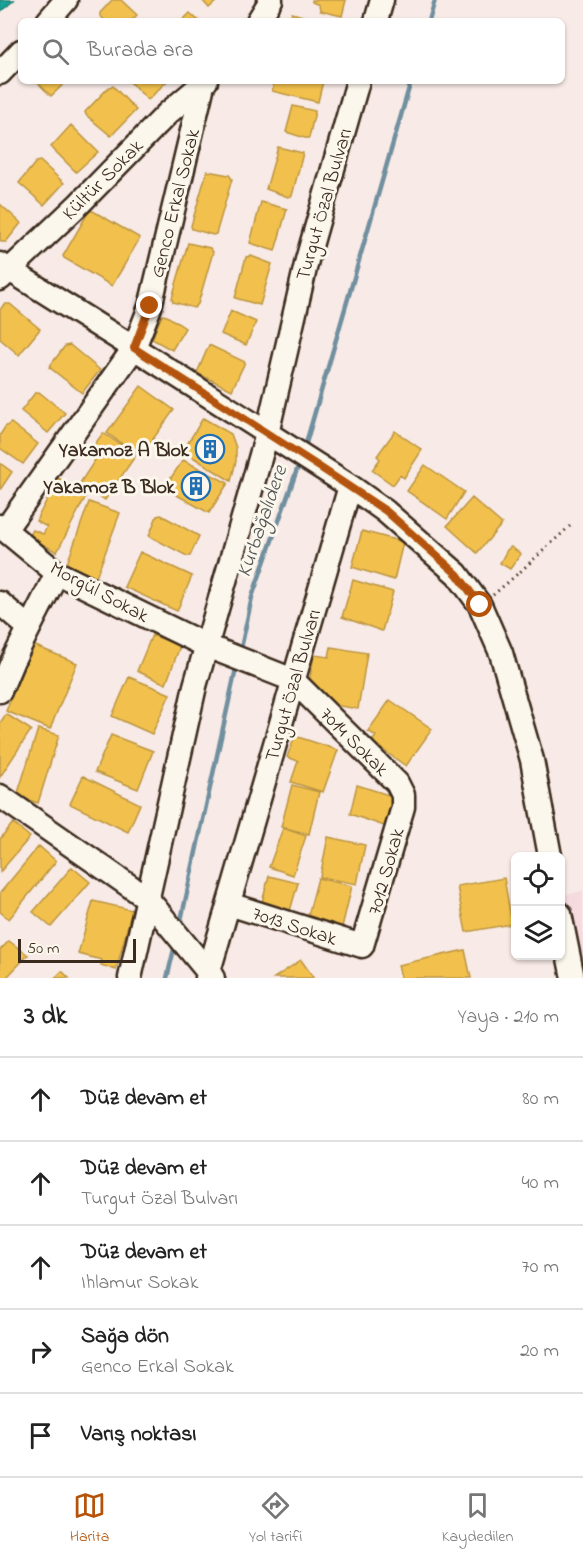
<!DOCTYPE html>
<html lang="tr">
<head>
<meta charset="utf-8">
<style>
	:root { --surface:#fff; --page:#f2f2f2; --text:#222; --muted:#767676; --line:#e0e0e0; --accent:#b45309 }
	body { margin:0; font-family:"Indie Flower",sans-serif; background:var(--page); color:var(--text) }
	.controls { position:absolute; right:18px; bottom:18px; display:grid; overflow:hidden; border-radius:9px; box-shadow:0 2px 4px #0004 }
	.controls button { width:54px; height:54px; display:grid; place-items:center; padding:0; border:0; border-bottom:2px solid var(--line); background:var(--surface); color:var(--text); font:30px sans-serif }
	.scale { position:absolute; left:18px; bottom:15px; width:118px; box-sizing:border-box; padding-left:6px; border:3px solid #3b2a1e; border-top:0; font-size:16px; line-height:21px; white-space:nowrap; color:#3b2a1e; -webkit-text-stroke:4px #fbf7ec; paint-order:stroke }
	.stop { position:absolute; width:18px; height:18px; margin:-14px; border:4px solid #b45309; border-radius:50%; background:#fff }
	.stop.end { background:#b45309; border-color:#fff; box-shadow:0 2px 6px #0008 }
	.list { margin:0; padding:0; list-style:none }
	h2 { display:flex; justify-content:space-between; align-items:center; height:78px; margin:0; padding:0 24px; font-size:26px }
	h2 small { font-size:20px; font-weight:400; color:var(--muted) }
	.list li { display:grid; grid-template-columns:39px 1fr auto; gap:18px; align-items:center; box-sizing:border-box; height:84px; padding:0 24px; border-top:2px solid var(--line) }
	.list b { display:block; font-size:22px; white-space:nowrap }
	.list p { margin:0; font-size:20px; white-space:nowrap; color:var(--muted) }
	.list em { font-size:20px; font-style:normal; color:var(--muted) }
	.icon { flex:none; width:33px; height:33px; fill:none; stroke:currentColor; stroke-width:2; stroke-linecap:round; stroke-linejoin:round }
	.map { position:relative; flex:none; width:583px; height:978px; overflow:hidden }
	.search { position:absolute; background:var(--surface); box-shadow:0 2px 4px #0004; left:18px; right:18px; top:18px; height:66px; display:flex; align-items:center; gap:15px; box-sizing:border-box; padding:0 21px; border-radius:9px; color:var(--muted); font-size:22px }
	.sheet { height:498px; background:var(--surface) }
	nav { display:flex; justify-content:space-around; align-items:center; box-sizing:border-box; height:84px; border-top:2px solid var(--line); background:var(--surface); font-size:16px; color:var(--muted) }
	nav a { display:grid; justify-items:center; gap:3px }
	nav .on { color:var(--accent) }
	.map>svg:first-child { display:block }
</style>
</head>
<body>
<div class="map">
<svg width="583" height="978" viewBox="0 0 583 978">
	<rect width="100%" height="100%" fill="#f8eae6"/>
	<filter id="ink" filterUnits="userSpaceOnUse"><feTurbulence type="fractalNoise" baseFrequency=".0167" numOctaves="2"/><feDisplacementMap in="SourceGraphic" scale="12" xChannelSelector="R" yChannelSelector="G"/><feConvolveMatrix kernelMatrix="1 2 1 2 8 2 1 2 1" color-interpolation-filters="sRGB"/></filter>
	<g filter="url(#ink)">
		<path fill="#f5dadf" d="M583,891V978H581L565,895Z"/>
		<path fill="#f2c14e" stroke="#bb9440" stroke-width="1.5" d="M112,0H121L137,15L131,21H106L100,16V13Z
			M202,0H218L209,8Z
			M312,0H346L342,16L320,11L319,5L312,2Z
			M190,13L199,21H182Z
			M292,13L320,21H289Z
			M36,81H67L51,96Z
			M129,81H167L148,100Z
			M274,81H323L318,102L272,91Z
			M113,86L136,110L111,136L86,115L85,112L109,87Z
			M293,106L315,111L309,138H305L286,132Z
			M71,125L98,152L76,172L51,147Z
			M278,147L303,153L292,196L288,197L266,189Z
			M40,161L64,183L44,205L19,183L36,162Z
			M207,171L229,175L232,179L216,234L213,235L192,229L191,226Z
			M261,202L287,209L275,251L250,243Z
			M0,204L21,223L6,242H2L0,240Z
			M89,211H93L140,238L112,286L64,258L63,256Z
			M188,243L210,248L213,252L198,304L194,308L173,302L172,298Z
			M251,256L272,264L260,305L235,298L246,257Z
			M4,304H10L40,329L19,355L0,339V310Z
			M231,311L256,322L246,345L221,334Z
			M162,315L167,316L185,328L172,350L152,339Z
			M70,345L100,370L82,393L49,367L65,346Z
			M209,345L245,362L232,390L197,373Z
			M141,386L174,410L140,457L107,433Z
			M39,392L65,413L48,433L21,411L35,393Z
			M203,418L231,434L236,448V461L231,481L183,451Z
			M11,423L38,444L23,464L0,448V435L5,427Z
			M395,431L422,450L404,478L400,475L393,485L372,470L380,459L377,456Z
			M103,433L136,455L105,500L80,483L95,460L87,455Z
			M183,460L228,483L209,513L164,488Z
			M0,463L12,472L0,490Z
			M425,465L464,492L447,519L407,491Z
			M58,478L87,494L57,552L29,537L33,530L43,534L47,527L36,521Z
			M472,498L502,524L477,553L447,526Z
			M89,502L120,513L94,583L64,572Z
			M161,515L199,536L190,556H187L149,536L157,516Z
			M362,531L403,542L394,580L352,567Z
			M511,547L521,554L510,569L500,563L507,550Z
			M140,552L192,576L177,611L124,587Z
			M353,580L393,592L382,631L342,617Z
			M152,635L180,646L166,684L137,671Z
			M33,645L77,663L50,729L6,711Z
			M331,647L367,653L358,709L315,702L307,694L314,655L329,657Z
			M129,677L170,694L152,734L112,716Z
			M390,700L432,729L406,766L372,742L376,736L368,731Z
			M6,714L31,730L0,777V723Z
			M38,729L59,735L38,803L17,796Z
			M111,735L153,751L138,789L95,772Z
			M295,736L338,750L323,792L291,782L298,761L287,757Z
			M83,776L140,804L128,832L70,804Z
			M292,785L319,792L309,834L281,827Z
			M357,785L395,797L387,827L350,814Z
			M13,823L30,837L0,872V839Z
			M283,828L306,836L293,875L269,867Z
			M328,837L365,845L357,884L320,877Z
			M39,846L56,861L9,919L0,912V893Z
			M72,867L90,882L51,927L33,912Z
			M269,876L298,883L288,918L260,910Z
			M318,878L352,886L341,931L306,923Z
			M504,878L512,924L466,932L457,886Z
			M93,901L132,910L116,970L101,965L102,960L78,954Z
			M9,941L28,955L6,978H0V950Z
			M465,950L471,978H401L398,965Z
			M301,960L313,977L312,978H274Z
			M62,971L69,978H55Z"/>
		<path fill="#17a398" stroke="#227f73" stroke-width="1.5" d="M0,0H14L0,12Z"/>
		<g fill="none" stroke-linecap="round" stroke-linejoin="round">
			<path stroke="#708f9f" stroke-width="4.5" d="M429,21L435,0
				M304,450L411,81
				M240,653L252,597L300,461
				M180,925L237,664
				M167,978L175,945"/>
			<g stroke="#3b2a1e" stroke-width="27">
				<path id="minor" d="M48,21L66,0
					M258,21L271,0
					M376,21L382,0
					M0,73L21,51
					M0,264L134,348L350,486L385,511L457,574L480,605L501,653L532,760L550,856
					M0,279L79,204L168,113L206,81
					M0,526L57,573L207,646L293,680L397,783L403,795V807L362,946L229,904
					M5,530L134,348L150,307L203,85
					M0,603L29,628
					M0,691L13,660L57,573
					M0,796L147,898L213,978
					M560,914L573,978
					M130,978L195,686L267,434L307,260L358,81
					M207,978L350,486"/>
			</g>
			<path stroke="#3b2a1e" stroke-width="3" stroke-dasharray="1.5 4.5" stroke-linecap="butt" d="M493,595L522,570L570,526"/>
			<use href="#minor" stroke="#fbf7ec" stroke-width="22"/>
		</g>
	</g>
	<g fill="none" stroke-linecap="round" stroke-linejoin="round" filter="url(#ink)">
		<path stroke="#b45309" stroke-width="8" d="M150,306L134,348L321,468L386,511L457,574L480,605"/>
	</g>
	<defs>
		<g id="building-ring" transform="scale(1.5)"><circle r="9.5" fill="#fbf7ec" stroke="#1f6fb2" stroke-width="1.5"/><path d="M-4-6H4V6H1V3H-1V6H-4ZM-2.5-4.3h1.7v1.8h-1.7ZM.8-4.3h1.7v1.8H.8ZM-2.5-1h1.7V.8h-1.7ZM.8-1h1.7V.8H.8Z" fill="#1f6fb2"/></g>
	</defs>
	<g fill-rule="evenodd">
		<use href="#building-ring" x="210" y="449"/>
		<use href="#building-ring" x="196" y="486"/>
	</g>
	<g text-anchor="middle" stroke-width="6" stroke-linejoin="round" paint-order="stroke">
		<g font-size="20" fill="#3b2a1e" stroke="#fbf7ec">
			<text transform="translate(102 179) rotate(-45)" y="7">Kültür Sokak</text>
			<text transform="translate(174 203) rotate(-76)" y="7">Genco Erkal Sokak</text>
			<text transform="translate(323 204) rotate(-74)" y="7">Turgut Özal Bulvarı</text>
			<text transform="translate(100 591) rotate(28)" y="7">Morgül Sokak</text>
			<text transform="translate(292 685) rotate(-74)" y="7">Turgut Özal Bulvarı</text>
			<text transform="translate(355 741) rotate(45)" y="7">7014 Sokak</text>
			<text transform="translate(385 871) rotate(-74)" y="7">7012 Sokak</text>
			<text transform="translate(295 925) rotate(18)" y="7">7013 Sokak</text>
		</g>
		<g font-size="20" font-weight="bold" fill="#3b2a1e" stroke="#fbf7ec" text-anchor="end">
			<text x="189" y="456">Yakamoz A Blok</text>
			<text x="175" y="493">Yakamoz B Blok</text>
		</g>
		<g font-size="21" font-style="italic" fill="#515454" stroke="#fbf7ec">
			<text transform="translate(261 521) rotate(-71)" y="7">Kurbağalıdere</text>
		</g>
	</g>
</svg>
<div class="controls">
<button><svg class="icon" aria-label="locate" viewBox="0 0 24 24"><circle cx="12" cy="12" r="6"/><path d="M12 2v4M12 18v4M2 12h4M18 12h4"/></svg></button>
<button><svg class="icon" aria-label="layers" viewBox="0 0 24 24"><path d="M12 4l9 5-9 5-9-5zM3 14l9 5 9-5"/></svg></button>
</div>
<div class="scale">50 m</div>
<div class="stop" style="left:480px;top:605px"></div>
<div class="stop end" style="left:150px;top:306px"></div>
<div class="search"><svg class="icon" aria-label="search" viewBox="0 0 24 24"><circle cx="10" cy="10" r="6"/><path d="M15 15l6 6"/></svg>Burada ara</div>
</div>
<section class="sheet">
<h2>3 dk<small>Yaya · 210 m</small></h2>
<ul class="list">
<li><svg class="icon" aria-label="ahead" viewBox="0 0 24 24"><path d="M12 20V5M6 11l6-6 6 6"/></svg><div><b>Düz devam et</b></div><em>80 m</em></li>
<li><svg class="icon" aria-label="ahead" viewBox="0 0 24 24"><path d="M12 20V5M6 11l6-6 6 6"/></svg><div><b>Düz devam et</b><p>Turgut Özal Bulvarı</p></div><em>40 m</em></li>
<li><svg class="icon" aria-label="ahead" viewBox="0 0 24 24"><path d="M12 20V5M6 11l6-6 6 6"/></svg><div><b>Düz devam et</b><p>Ihlamur Sokak</p></div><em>70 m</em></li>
<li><svg class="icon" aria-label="right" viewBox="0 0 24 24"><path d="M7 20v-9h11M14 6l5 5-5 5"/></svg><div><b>Sağa dön</b><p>Genco Erkal Sokak</p></div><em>20 m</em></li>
<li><svg class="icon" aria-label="arrive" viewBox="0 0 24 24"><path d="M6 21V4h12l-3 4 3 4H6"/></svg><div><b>Varış noktası</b></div></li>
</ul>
</section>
<nav>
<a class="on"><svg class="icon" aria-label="map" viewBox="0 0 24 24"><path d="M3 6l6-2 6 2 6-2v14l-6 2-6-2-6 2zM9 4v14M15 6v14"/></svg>Harita</a>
<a><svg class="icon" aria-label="directions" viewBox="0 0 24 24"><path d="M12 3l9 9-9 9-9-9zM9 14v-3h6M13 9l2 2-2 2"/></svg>Yol tarifi</a>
<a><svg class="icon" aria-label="saved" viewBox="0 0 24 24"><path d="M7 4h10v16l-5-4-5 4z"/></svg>Kaydedilen</a>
</nav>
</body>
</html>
